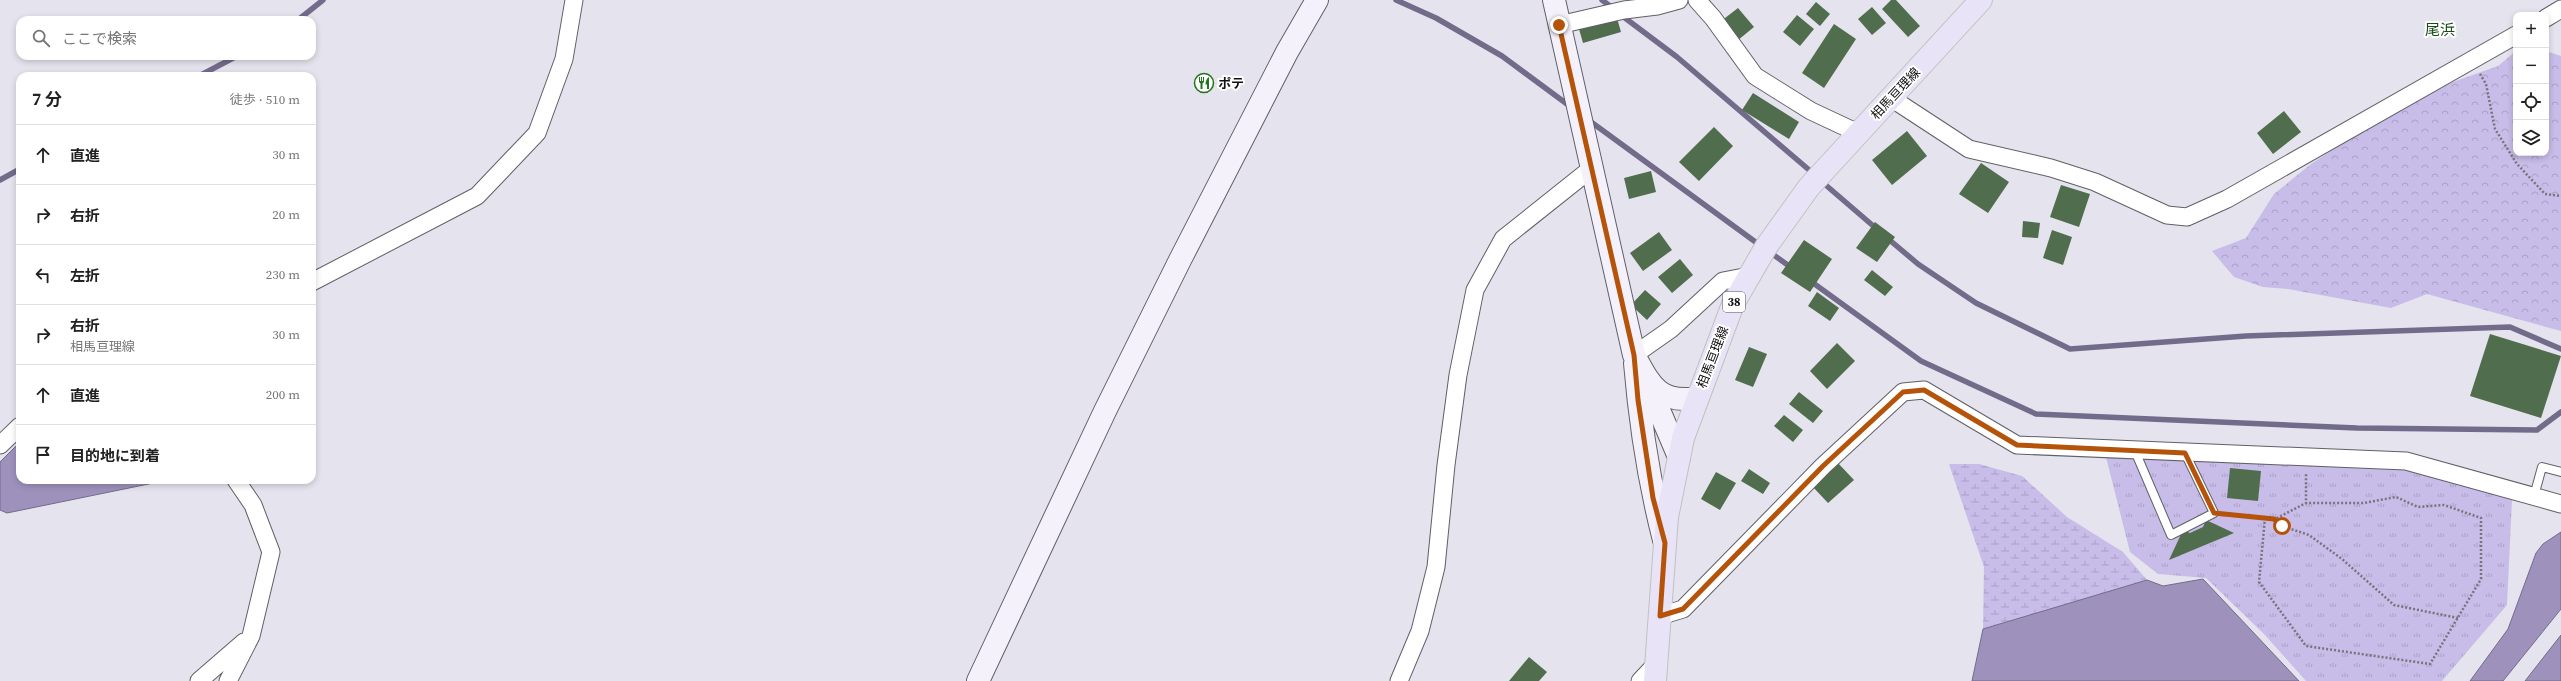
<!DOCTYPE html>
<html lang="ja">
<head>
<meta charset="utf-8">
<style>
	:root { --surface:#fff; --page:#f2f2f2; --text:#222; --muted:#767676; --line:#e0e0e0 }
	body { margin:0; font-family:"Source Serif 4","Noto Sans JP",serif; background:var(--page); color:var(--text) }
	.controls { position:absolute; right:12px; top:12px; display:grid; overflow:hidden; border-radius:8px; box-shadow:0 2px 6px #0003 }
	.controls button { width:36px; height:36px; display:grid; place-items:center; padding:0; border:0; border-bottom:1px solid var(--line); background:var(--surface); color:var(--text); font:20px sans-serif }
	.stop { position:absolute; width:12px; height:12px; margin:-9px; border:3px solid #b45309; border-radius:50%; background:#fff }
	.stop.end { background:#b45309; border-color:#fff; box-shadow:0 1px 4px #0008 }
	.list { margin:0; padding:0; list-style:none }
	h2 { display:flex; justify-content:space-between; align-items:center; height:52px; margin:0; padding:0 16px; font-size:17px }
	h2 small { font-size:13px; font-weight:400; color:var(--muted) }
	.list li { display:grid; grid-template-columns:26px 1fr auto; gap:12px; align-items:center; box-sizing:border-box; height:60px; padding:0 16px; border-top:1px solid var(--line) }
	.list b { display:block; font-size:15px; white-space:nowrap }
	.list p { margin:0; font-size:13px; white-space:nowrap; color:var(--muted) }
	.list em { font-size:13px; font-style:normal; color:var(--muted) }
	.icon { flex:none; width:22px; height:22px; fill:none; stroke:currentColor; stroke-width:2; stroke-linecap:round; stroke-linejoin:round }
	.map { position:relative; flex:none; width:2561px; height:681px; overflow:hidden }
	.search { position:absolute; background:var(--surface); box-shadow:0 2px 6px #0003; left:16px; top:16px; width:300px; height:44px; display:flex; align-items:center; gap:10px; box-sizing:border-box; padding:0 14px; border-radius:12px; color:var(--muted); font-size:15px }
	.panel { position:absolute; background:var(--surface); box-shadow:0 2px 6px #0003; left:16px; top:72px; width:300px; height:412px; border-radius:12px }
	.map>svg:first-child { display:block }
</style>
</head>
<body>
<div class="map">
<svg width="2561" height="681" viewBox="0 0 2561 681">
	<defs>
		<pattern id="forest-crowns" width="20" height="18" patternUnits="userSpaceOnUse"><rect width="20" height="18" fill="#c8bce8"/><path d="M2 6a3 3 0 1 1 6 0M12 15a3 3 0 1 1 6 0" fill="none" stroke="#aba0c6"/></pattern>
		<pattern id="wetland-marsh" width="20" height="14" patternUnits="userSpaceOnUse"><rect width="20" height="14" fill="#c8bce8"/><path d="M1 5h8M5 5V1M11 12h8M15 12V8" fill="none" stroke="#aba0c6"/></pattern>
		<pattern id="park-tufts" width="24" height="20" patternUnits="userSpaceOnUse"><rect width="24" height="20" fill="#c8bce8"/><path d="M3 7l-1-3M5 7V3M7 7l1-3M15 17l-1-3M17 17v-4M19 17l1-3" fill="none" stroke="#aba0c6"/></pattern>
	</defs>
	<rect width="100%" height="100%" fill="#e5e3ed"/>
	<path fill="url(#forest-crowns)" d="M2516,51V153H2546V51L2561,56V331L2427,294L2391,308L2288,289L2263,287L2234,277L2212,251L2246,238L2274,194L2311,164L2391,112L2436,88L2498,66Z"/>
	<path fill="url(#wetland-marsh)" d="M1949,464H1979L2022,476L2067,517L2123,552L2147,580L1983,629L1984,567Z"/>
	<path fill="url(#park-tufts)" d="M2106,457L2408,469L2512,500L2507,605L2442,681H2306L2264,634L2206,578L2158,574L2130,552Z"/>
	<path fill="#9e92bd" stroke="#736b8a" d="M20,442V480H168L7,513L0,510V462Z
		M2561,532V609L2503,681H2470L2508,629L2536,553L2543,544Z
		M2203,579L2299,681H1972L1983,629L2147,580L2163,586Z
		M2561,635V681H2525Z"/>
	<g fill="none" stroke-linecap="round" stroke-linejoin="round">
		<path stroke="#736b8a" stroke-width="5.5" d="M1396,0L1436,18L1502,56L1571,107
			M1602,0L1614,9
			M1621,15L1677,57L1815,175
			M298,20L323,0
			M199,76L237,56
			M1587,119L1761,246
			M0,180L20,169
			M1821,181L1878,230
			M1886,237L1918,264L1976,303L2070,349L2246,336L2510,327L2561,349
			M1768,251L1792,268
			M1809,280L1921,361L2036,414L2357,428L2537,430L2561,412"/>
	</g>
	<path fill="#506e4d" d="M1891,0H1896L1920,26L1908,37L1882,9Z
		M1816,2L1830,14L1820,26L1806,14Z
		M1872,7L1886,23L1872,35L1858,19Z
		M1738,8L1754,27L1732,45L1716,25Z
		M1797,15L1814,29L1800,46L1783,32Z
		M1617,18L1621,32L1583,43L1579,29Z
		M1834,24L1856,39L1824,88L1802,73Z
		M1753,93L1799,122L1789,139L1742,110Z
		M2284,111L2301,132L2273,154L2257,133Z
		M1714,127L1733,146L1699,181L1679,162Z
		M1907,131L1927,156L1892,185L1872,160Z
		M1981,163L2009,182L1988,213L1959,194Z
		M1651,171L1656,192L1629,199L1624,178Z
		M2061,185L2090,194L2079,227L2050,217Z
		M2023,221L2040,223L2038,238L2022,237Z
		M1875,222L1895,237L1877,262L1856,248Z
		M2052,230L2072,237L2063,265L2043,258Z
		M1659,232L1672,250L1643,271L1630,253Z
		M1804,240L1832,259L1810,292L1781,273Z
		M1680,259L1693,275L1672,293L1658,277Z
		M1872,270L1893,287L1885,296L1864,280Z
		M1645,290L1661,304L1647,320L1631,305Z
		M1817,292L1839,308L1830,321L1808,306Z
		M2490,334L2561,356L2541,418L2470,396Z
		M1837,343L1855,361L1827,389L1810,371Z
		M1749,347L1767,354L1753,387L1735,380Z
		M1799,392L1823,411L1813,423L1789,404Z
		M1784,415L1803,430L1793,442L1774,426Z
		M1837,462L1854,480L1828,503L1812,486Z
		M2230,468L2261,471L2258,501L2227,498Z
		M1749,469L1770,483L1763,494L1741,481Z
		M1716,472L1736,483L1720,510L1701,499Z
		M2206,520L2234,533L2169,560L2183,530L2190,533L2203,527Z
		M1529,657L1547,672L1539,681H1509Z"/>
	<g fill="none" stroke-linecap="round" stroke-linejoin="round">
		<g stroke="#615f67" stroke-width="10">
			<path id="lane" d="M2135,451L2171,535L2214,513L2185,453
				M2534,496L2542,467L2561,472"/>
		</g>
		<g stroke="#615f67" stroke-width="19">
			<path id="street" d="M1697,0L1713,18L1755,76L1811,111L1858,133
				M2546,18L2561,9
				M1559,25L1624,10L1657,6L1679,0
				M1891,98L1969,149L2051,168L2095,182L2167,215L2187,217L2227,199L2516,35
				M312,282L477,196L537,133L564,59L574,0
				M1634,355L1671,329L1723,281L1749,276
				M0,445L20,426
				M1660,616L1683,609L1823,466L1903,392L1924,390L2017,445L2406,461L2561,504
				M199,681L244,642
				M228,681L251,636L271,552L253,505L236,480
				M1399,681L1420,631L1436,567L1446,465L1458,375L1475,290L1503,239L1592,168
				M1640,681L1656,664"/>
		</g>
		<g stroke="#615f67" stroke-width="24">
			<path id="secondary" d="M1554,0L1634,355C1650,384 1658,404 1697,398
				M1635,363C1640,423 1649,482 1664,540
				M1647,382L1679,457
				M978,681L1105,411L1180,260L1287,52L1317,0"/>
		</g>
		<g stroke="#c1c1c1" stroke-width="24">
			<path id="primary" d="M1655,681L1667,517L1683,438L1733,304L1766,247L1809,187L1981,0"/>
		</g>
		<path stroke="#77757c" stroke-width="2.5" stroke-dasharray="2 2" stroke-linecap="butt" d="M2480,74L2486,84L2495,129L2517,164L2545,194L2561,196
			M2225,514L2275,519L2306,503V473
			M2265,518L2259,582L2306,646L2430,664L2481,579V518L2444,505L2418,507L2396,497L2364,503H2306
			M2275,519L2282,526L2309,535L2342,559L2394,605L2458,618"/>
		<use href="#lane" stroke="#fff" stroke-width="8"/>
		<use href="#street" stroke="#fff" stroke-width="17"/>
		<use href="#secondary" stroke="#f4f1fb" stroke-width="22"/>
		<use href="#primary" stroke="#e9e3f7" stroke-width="22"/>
	</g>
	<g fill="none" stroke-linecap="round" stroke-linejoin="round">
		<path stroke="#b45309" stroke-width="5" d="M1559,25L1634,355L1638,400L1653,498L1665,543L1660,616L1683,609L1823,466L1903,392L1924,390L2017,445L2185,453L2214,513L2274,519L2282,526"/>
	</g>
	<defs>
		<g id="restaurant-ring" transform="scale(1)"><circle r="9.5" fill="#fff" stroke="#21731c" stroke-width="1.5"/><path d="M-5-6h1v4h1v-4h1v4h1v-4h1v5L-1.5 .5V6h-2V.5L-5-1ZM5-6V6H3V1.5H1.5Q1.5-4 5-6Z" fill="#21731c"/></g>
	</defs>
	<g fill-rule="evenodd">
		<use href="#restaurant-ring" x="1204" y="83"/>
	</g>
	<g text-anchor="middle" stroke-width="4" stroke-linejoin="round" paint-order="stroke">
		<rect fill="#fff" stroke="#585759" stroke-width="1" x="1723" y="292" width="22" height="20" rx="3"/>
		<g font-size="12" font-weight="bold" fill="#100f12">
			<text x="1734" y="306">38</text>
		</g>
		<g font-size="13" font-weight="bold" fill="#100f12" stroke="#fff" text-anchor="start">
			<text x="1218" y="88">ポテ</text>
		</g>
		<g font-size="13" fill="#100f12" stroke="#fff">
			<text transform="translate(1895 93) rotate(-47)" y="5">相馬亘理線</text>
			<text transform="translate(1712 357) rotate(-69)" y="5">相馬亘理線</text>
		</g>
		<g font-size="15" fill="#1a4c16" stroke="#fff">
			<text x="2440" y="35">尾浜</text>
		</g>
	</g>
</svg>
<div class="controls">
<button>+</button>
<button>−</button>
<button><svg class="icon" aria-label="locate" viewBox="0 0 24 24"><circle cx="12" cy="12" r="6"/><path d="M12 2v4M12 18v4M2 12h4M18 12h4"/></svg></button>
<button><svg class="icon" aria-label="layers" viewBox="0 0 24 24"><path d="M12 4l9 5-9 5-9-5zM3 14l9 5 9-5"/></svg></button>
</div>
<div class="stop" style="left:2282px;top:526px"></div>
<div class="stop end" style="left:1559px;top:25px"></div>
<div class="search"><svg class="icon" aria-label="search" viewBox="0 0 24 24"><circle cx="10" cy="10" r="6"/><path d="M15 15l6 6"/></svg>ここで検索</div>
<section class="panel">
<h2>7 分<small>徒歩 · 510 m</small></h2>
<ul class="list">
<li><svg class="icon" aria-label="ahead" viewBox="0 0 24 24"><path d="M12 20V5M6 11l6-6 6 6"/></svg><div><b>直進</b></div><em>30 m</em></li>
<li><svg class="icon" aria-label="right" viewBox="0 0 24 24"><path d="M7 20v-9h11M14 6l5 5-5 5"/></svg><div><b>右折</b></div><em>20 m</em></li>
<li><svg class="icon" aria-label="left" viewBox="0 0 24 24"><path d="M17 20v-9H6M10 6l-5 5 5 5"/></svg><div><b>左折</b></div><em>230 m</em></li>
<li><svg class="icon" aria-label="right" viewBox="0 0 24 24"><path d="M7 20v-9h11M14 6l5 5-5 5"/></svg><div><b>右折</b><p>相馬亘理線</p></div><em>30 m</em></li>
<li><svg class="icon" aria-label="ahead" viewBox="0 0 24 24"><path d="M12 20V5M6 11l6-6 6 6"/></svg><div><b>直進</b></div><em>200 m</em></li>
<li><svg class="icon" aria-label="arrive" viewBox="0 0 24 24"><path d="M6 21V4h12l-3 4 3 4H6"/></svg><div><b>目的地に到着</b></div></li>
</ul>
</section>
</div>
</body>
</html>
